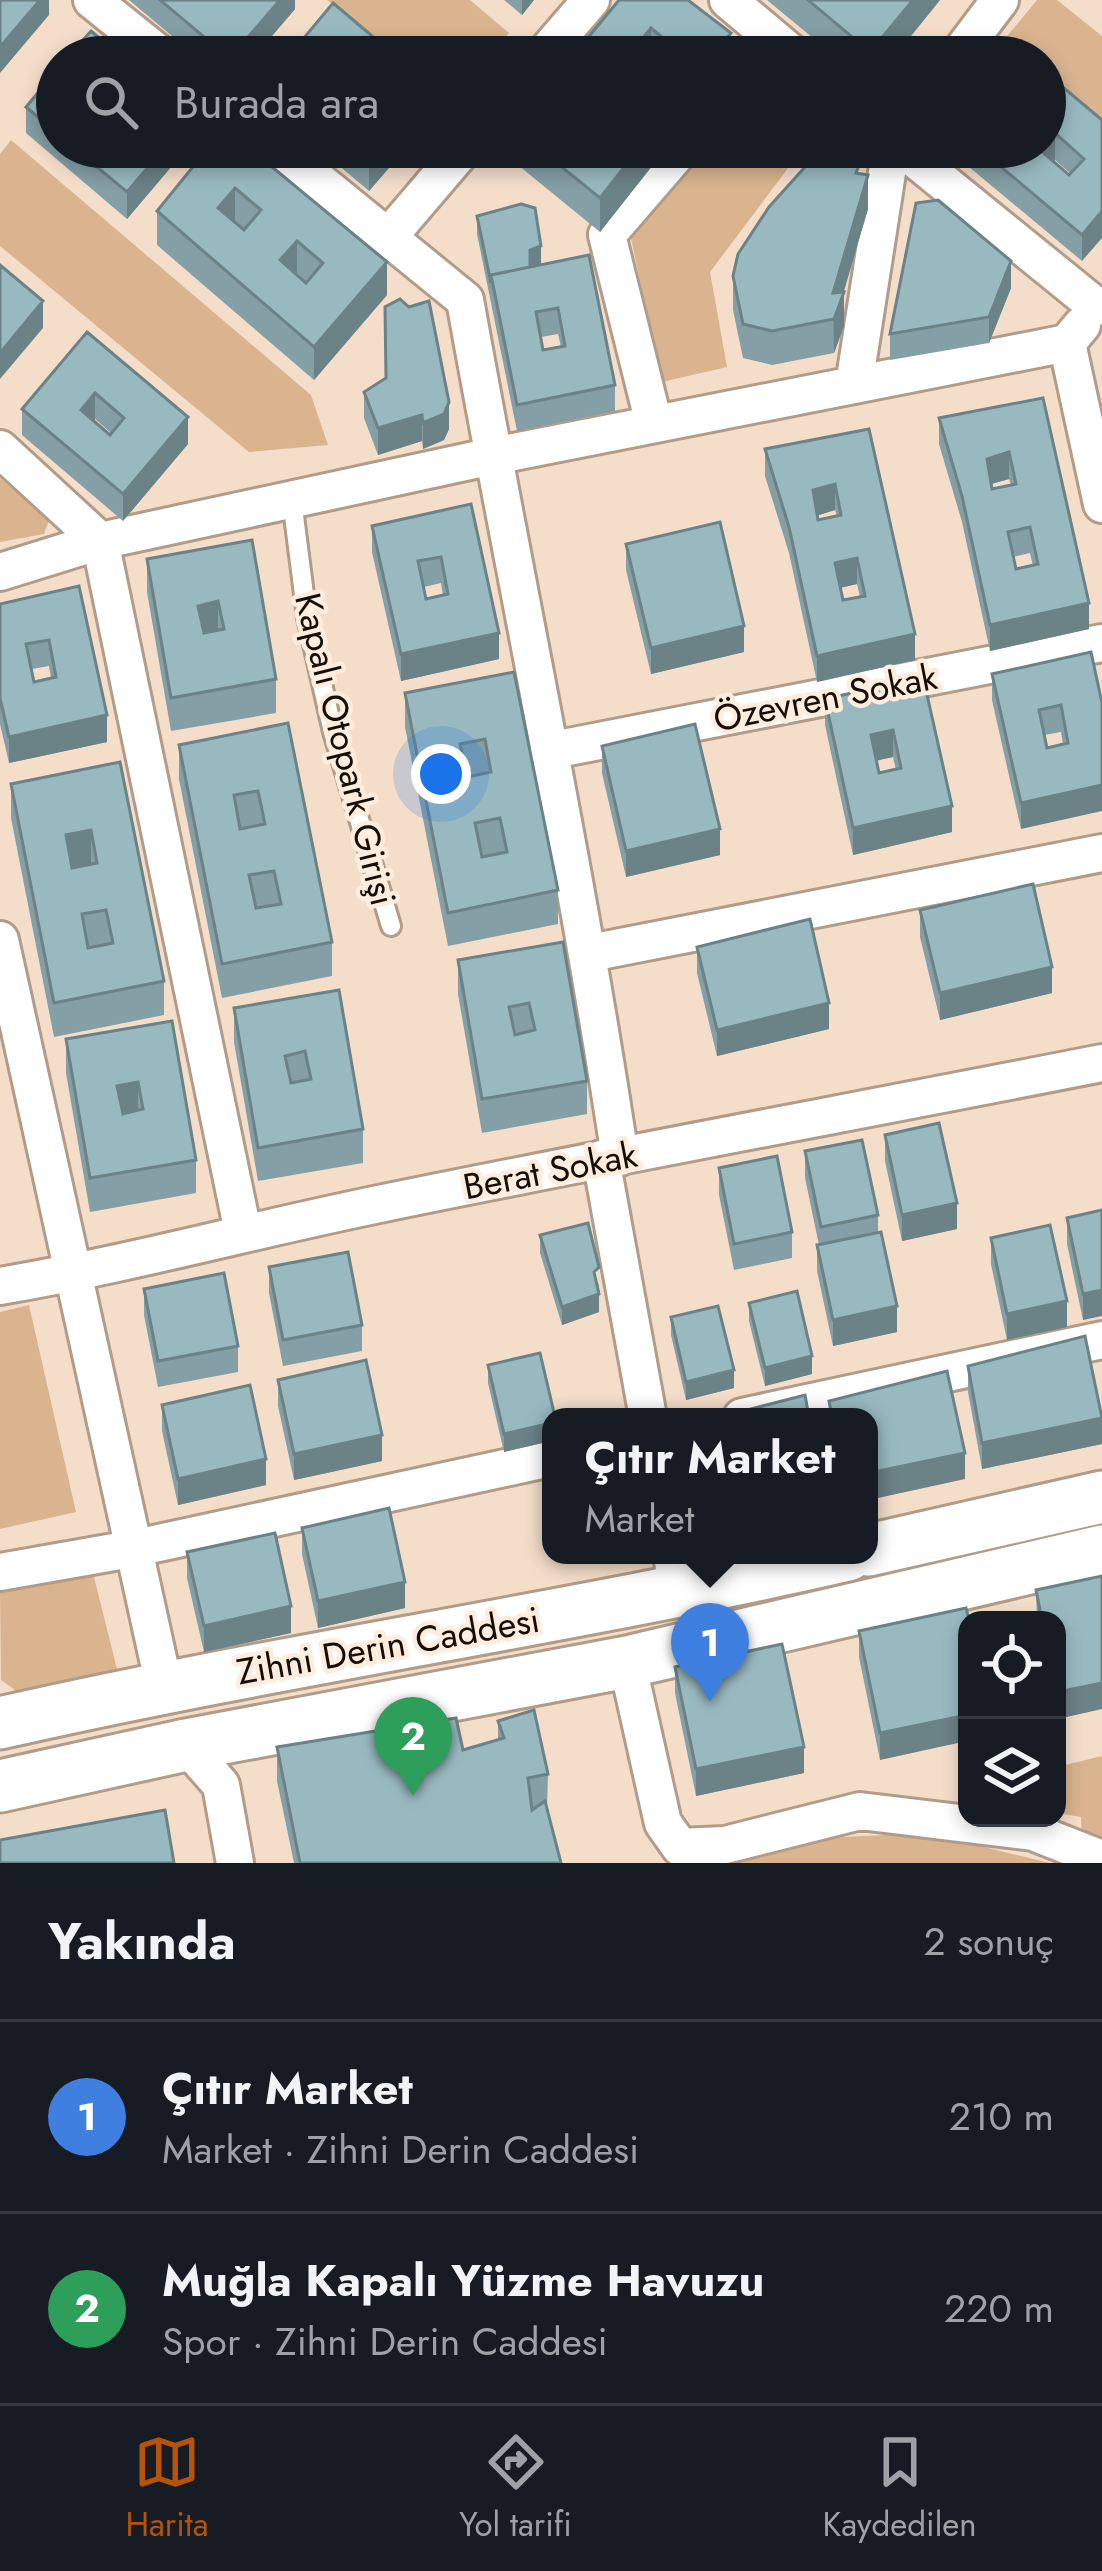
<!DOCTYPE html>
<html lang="tr">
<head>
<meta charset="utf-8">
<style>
	:root { --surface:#171b24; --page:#242831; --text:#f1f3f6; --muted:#9ea1a6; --line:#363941; --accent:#b45309 }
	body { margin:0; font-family:Jost,sans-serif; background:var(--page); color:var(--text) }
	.controls { position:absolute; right:36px; bottom:36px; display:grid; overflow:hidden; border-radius:24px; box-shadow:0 6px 18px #0003 }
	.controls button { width:108px; height:108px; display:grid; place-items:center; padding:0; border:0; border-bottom:3px solid var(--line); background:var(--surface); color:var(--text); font:60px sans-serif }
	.you { position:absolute; left:441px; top:774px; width:42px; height:42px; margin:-30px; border:9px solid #fff; border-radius:50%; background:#1a73e8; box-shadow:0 0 0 18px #1a73e833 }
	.badge { display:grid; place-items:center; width:78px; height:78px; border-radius:50%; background:var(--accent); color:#fff; font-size:39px; font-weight:700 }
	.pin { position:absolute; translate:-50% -99px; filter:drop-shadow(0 3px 6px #0008) }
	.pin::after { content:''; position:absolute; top:63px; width:42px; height:36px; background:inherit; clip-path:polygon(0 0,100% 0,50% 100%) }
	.popup { position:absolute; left:542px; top:1408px; width:336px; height:156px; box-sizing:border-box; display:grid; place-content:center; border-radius:24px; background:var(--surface); filter:drop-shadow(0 3px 9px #0005); font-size:39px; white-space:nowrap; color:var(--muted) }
	.popup b { font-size:45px; color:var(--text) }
	.popup::after { content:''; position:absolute; left:50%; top:100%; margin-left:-24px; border:24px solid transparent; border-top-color:var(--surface) }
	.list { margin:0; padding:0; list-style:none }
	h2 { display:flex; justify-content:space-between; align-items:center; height:156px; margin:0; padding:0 48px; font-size:51px }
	h2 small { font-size:39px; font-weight:400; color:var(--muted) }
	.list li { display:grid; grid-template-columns:78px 1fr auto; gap:36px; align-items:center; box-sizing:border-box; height:192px; padding:0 48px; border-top:3px solid var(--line) }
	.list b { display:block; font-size:45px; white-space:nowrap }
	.list p { margin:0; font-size:39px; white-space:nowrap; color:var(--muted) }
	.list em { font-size:39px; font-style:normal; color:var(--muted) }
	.icon { flex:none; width:66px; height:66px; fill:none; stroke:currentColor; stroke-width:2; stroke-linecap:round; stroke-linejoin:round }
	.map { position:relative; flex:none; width:1102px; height:1863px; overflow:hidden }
	.search { position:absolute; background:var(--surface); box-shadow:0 6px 18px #0003; left:36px; right:36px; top:36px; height:132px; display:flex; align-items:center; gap:30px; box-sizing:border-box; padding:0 42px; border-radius:66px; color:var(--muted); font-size:45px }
	.sheet { height:540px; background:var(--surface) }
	nav { display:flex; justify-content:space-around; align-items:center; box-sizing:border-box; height:168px; border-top:3px solid var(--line); background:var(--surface); font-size:33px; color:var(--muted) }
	nav a { display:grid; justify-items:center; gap:6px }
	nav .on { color:var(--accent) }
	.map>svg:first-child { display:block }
</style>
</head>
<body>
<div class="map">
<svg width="1102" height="1863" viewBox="0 0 1102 1863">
	<rect width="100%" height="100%" fill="#f4deca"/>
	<path fill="#d9b48f" d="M327,0H470L509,33L491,57H397Z
		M1037,0H1057L1102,36V119L1045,73V57H1025L1004,40Z
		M11,140L311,395L328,445L249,452L0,246V154Z
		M707,147H804L710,272L727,367L662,382L630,234Z
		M0,478L49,520L44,534L0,542Z
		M29,1305L76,1512L0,1529V1312Z
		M93,1573L117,1669L19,1693L1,1680L0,1588Z
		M1102,1756V1848L1082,1841L1081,1817L1057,1813V1767Z
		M926,1833L1050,1863H722L822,1838Z"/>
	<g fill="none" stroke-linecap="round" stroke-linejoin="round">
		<g stroke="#b09c89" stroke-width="24">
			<path id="lane" d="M292,500L307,618L333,732L391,926"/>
		</g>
		<g stroke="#b09c89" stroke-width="42">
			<path id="street" d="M92,0L163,57
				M728,0L796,57
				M542,57L591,0
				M957,57L1000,0
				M277,147L465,300C516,586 577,870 620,1157
				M900,147L1097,307
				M389,236L465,147
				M1082,325L1067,343L1102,504
				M854,385L891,147
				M654,424L607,235L683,147
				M0,449L100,541L243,1232
				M0,572L100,541L493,456L1067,343
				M548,751L1102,643
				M0,940L164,1686
				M590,953L1102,853
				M601,1159L648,1417
				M0,1286C129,1264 256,1229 384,1203C623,1154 863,1110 1102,1063
				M742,1417L1102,1340
				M672,1555L678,1593
				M0,1572L131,1549L551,1458
				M627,1662L663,1823L680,1847L725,1845L860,1811L1033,1832L1102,1859
				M186,1745L221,1785L235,1863"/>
		</g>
		<g stroke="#b09c89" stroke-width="57">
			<path id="secondary" d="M869,1550L1102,1497
				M0,1723C281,1659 567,1619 848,1555
				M0,1786L186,1745L627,1662L1102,1551"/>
		</g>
		<use href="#lane" stroke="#fff" stroke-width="18"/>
		<use href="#street" stroke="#fff" stroke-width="36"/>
		<use href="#secondary" stroke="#fff" stroke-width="51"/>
	</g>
	<path fill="#849fa5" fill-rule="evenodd" d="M129,0H295V9L254,57H197Z
		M504,0H534L522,15Z
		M619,0L731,57H572Z
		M767,0H940L894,57H836Z
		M57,70V147H188L127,219L26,133V107Z
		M1045,74L1102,120L1082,261L945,147H1045ZM1055,160L1071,174L1069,175L1053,161Z
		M209,147L387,295L314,380L157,245V211Z
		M317,147H407L369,191Z
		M513,147H667L600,232L513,161Z
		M860,174L868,209L843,292L844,326L834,353L772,365L743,358L733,310V276Z
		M477,216L541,264L536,266L615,385V411L517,431L477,234ZM558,334L561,347L543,350L541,337Z
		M1011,288L989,343L890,360V334Z
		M87,332L188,444L123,521L22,435V409ZM95,419L111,433L110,435L93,421Z
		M364,392L449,429L444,440L423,449L422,441L378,455L364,418Z
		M1043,398L1089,629L990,651L962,522L939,444V418ZM1009,479L1011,485L992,489V484ZM1030,553L1033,566L1016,569L1013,557Z
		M869,429L915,660L817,682L789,553L765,476V449ZM835,510L837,516L818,520V515ZM857,584L860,597L843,600L840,588Z
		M471,504L499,659L401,681L372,552V526ZM441,583L443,596L426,599L424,587Z
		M252,540L276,679V713L171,731L147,592V559Z
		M626,544L744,652L651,674L626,570Z
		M79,586L107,742L9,763L0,724V604ZM49,666L51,678L34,682L32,669Z
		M514,672L558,890V924L448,946L405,727V693Z
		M992,674L1102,703L1021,829L992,700ZM1061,732L1063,744L1047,748L1044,735Z
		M923,677L952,832L853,855L825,725V699ZM893,757L896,770L879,773L876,760Z
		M288,723L332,942V976L222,998L179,779V745Z
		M602,746L720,855L626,877L602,773Z
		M120,762L164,981V1015L54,1037L11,818V784Z
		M920,910L1052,993L940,1020L920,937Z
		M563,942L587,1081V1114L482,1133L458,994V960Z
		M697,947L829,1029L717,1056L697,973Z
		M339,990L363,1129V1163L258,1181L234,1042V1008Z
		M172,1021L196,1160V1193L90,1212L66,1073V1039Z
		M885,1135L957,1229L902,1241L885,1161Z
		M805,1151L878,1215V1232L897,1332L833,1346L817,1271V1245H819L805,1178Z
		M719,1168L792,1232V1258L734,1270L719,1195Z
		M1102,1210L1083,1320L1067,1244V1218Z
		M540,1235L599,1285V1312L562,1325L540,1253Z
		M991,1238L1067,1327L1007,1340L991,1264Z
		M269,1267L362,1325V1351L283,1366L269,1293Z
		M144,1289L238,1346V1372L158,1387L144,1315Z
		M749,1303L812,1374L765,1386L749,1321Z
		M671,1317L734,1388L686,1400L671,1335Z
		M488,1365L551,1417V1441L504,1452L488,1383Z
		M968,1366L1102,1413V1444L982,1469L968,1392Z
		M278,1380L382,1461L294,1480L278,1406Z
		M162,1405L266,1485L178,1505L162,1431Z
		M302,1528L405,1608L318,1628L302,1554Z
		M187,1552L291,1633L204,1652L187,1578Z
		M1102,1576L1058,1719L1057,1620H1037L1036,1590Z
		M969,1620L880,1760L859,1657V1631Z
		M675,1667L804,1773L696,1796L675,1693Z
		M498,1721L548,1774L547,1808L561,1863H294L277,1781V1747L463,1750L498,1739Z"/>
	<path fill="#6b8286" d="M40,0H49V15L0,73V47Z
		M280,0H295V9L254,57H231Z
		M522,0H534L522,15Z
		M913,0H940L894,57H870V52Z
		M651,28V57H629V55Z
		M731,33V57H712Z
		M1055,133V160L1040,177V150L1045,147Z
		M165,147H188L127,219V192Z
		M384,147H407L369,191V165Z
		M640,147H667L600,232V198Z
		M868,175V209L842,298L844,292V326L834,353L833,293Z
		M235,188V222L218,208Z
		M1102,211V238L1082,261V235Z
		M297,241V275L280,260Z
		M541,246V264L530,268V250Z
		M1011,261V288L989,343V317Z
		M387,262V295L314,380V347Z
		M43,301V328L0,379V353Z
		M95,393V419L81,436V410Z
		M449,402V429L444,440L423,449V423Z
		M422,415V441L378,455V428Z
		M188,417V444L123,521V494Z
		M1009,452V479L987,485V459Z
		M835,484V510L813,517V490Z
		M857,558V584L835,589V563Z
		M218,601V635L198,640V606Z
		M1089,603V629L990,651V625Z
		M744,626V652L651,674V648Z
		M499,633V659L401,681V654Z
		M915,634V660L817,682V656Z
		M107,715V742L9,763V737Z
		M893,730V757L871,762V735Z
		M1102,785V811L1021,829V803Z
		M952,806V832L853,855V828Z
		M720,829V855L626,877V851Z
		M91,830V863L66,868V835Z
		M1052,967V993L940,1020V993Z
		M829,1003V1029L717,1056V1030Z
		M138,1082V1115L117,1120V1086Z
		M957,1203V1229L902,1241V1215Z
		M1102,1290V1316L1083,1320V1294Z
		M599,1294V1312L562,1325V1307Z
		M1067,1301V1327L1007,1340V1314Z
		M897,1306V1332L833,1346V1320Z
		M812,1356V1374L765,1386V1368Z
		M734,1370V1388L686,1400V1382Z
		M1102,1418V1444L982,1469V1443Z
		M551,1423V1441L504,1452V1434Z
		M382,1435V1461L294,1480V1454Z
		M965,1453V1479L869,1500V1473Z
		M266,1459V1485L178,1505V1479Z
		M575,1555H604L575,1562Z
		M405,1582V1608L318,1628V1601Z
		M291,1606V1633L204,1652V1626Z
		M1102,1683V1709L1058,1719V1692Z
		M967,1715V1741L880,1760V1733Z
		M804,1747V1773L696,1796V1769Z"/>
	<path fill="#99b9c0" stroke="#6b8286" stroke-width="3" fill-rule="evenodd" d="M0,0H40L0,47Z
		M160,0H280L231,57H228Z
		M619,0H688L731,33L712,57H659L670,44L651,28L629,55L632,57H572Z
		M808,0H913L870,52Z
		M333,3L397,57H288Z
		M91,31L122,57H68Z
		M57,70V133L26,107Z
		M1046,73L1102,120V211L1082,235L981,150L983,147H1043L1040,150L1069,175L1084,159L1055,133L1045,145Z
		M73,147H165L127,192Z
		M209,147H248L387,262L314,347L157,211ZM235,188L261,210L244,230L218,208ZM297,241L323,263L306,283L280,260Z
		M348,147H384L369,165Z
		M537,147H640L600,198Z
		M823,147L844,149L860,163L856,173L868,175L833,293L844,292L834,319L772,331L743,324L733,276L738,254L769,207Z
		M967,147H983L981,150V158Z
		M938,200L1011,261L989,317L890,334L916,203Z
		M521,204L535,208L541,246L530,250V267L491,275V283L477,216Z
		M589,255L615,385L517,405L491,275ZM558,308L565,346L543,350L536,312Z
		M0,265L43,301L0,353Z
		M400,299L409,307L429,301L449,402L444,414L423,423L422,415L378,428L364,392L386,378L385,307Z
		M87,332L188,417L123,494L22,409ZM95,393L124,418L110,435L81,410Z
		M1043,398L1089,603L990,625L962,496L939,418ZM1009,452L1016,484L992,489L987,459ZM1030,527L1038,564L1016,569L1008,532Z
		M869,429L915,634L817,656L789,527L765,449ZM835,484L841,515L818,520L813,490ZM857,558L865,596L843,600L835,563Z
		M471,504L499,633L401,654L372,526ZM441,557L448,594L426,599L418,561Z
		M720,522L744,626L651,648L626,544Z
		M252,540L276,679L171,698L147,559ZM218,601L224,629L204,633L198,606Z
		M79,586L107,715L9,737L0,698V604ZM49,640L56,677L34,682L26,644Z
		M1091,652L1102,703V785L1021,803L992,674ZM1061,705L1068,743L1047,748L1039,710Z
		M514,672L558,890L448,913L405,693ZM485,739L491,772L467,777L460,744ZM500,818L507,852L482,857L475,823Z
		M923,677L952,806L853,828L825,699ZM893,730L901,768L879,773L871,735Z
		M288,723L332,942L222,964L179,745ZM258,791L265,824L240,829L234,795ZM274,871L281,904L256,908L249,875Z
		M695,724L720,829L626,851L602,746Z
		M120,762L164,981L54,1003L11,784ZM91,830L97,863L72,868L66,835ZM106,910L113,943L88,948L82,914Z
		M1033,884L1052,967L940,993L920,910Z
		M810,919L829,1003L717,1030L697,947Z
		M563,942L587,1081L482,1099L458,960ZM529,1003L535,1030L515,1035L509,1007Z
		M339,990L363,1129L258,1148L234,1008ZM305,1051L311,1079L291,1083L285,1056Z
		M172,1021L196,1160L90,1178L66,1039ZM138,1082L143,1109L123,1114L117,1086Z
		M939,1123L957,1203L902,1215L885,1135Z
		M862,1140L878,1215L821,1227L805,1151Z
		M777,1156L792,1232L734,1244L719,1168Z
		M1102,1210V1290L1083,1294L1067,1218Z
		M588,1223L599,1267L594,1272L599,1294L562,1307L540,1235Z
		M1050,1225L1067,1301L1007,1314L991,1238Z
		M881,1232L897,1306L833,1320L817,1245Z
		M348,1252L362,1325L283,1340L269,1267Z
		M224,1273L238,1346L158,1361L144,1289Z
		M797,1291L812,1356L765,1368L749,1303Z
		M718,1306L734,1370L686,1382L671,1317Z
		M1085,1336L1102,1418L982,1443L968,1366Z
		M540,1353L555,1417H551V1423L504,1434L488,1365Z
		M366,1360L382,1435L294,1454L278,1380Z
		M947,1371L965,1453L869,1473V1417H832L829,1401Z
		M250,1385L266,1459L178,1479L162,1405Z
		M805,1395L809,1417H720Z
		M389,1508L405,1582L318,1601L302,1528Z
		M275,1533L291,1606L204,1626L187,1552Z
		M1102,1576V1683L1058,1692L1057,1620H1042L1036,1590Z
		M966,1608L969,1620H967V1715L880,1733L859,1631Z
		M782,1644L804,1747L696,1769L675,1667Z
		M534,1710L548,1774L528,1778L532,1810L545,1801L561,1863H300L277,1747L456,1718L463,1750L504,1738L498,1721Z
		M165,1810L174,1863H0V1840Z"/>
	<g text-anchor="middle" stroke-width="9" stroke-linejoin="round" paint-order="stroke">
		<g font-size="36" fill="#150e07" stroke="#feecdc">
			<text transform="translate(825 697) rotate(-11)" y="13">Özevren Sokak</text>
			<text transform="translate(346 749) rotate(76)" y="13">Kapalı Otopark Girişi</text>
			<text transform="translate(550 1170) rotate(-11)" y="13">Berat Sokak</text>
			<text transform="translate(388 1645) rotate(-10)" y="13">Zihni Derin Caddesi</text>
		</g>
	</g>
</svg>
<div class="controls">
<button><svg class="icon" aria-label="locate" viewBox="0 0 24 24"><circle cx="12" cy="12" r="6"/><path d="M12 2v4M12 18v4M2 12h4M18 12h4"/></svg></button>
<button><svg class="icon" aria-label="layers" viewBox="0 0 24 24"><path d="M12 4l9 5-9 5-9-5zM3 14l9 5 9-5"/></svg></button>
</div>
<div class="you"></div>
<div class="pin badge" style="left:710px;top:1702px;background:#3f7fe0">1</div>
<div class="popup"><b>Çıtır Market</b>Market</div>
<div class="pin badge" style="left:413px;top:1796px;background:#2e9e5b">2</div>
<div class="search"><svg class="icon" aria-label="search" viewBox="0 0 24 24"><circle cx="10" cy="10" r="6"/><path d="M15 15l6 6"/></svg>Burada ara</div>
</div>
<section class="sheet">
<h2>Yakında<small>2 sonuç</small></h2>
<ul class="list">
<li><span class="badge" style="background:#3f7fe0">1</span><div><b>Çıtır Market</b><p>Market · Zihni Derin Caddesi</p></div><em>210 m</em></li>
<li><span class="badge" style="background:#2e9e5b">2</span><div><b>Muğla Kapalı Yüzme Havuzu</b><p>Spor · Zihni Derin Caddesi</p></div><em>220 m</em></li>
</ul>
</section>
<nav>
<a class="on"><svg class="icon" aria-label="map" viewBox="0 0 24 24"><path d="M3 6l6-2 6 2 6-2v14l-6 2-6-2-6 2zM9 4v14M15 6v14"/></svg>Harita</a>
<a><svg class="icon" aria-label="directions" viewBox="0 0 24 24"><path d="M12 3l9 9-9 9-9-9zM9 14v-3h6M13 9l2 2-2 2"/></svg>Yol tarifi</a>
<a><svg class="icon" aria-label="saved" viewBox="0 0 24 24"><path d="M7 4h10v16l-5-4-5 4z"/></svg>Kaydedilen</a>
</nav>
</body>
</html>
